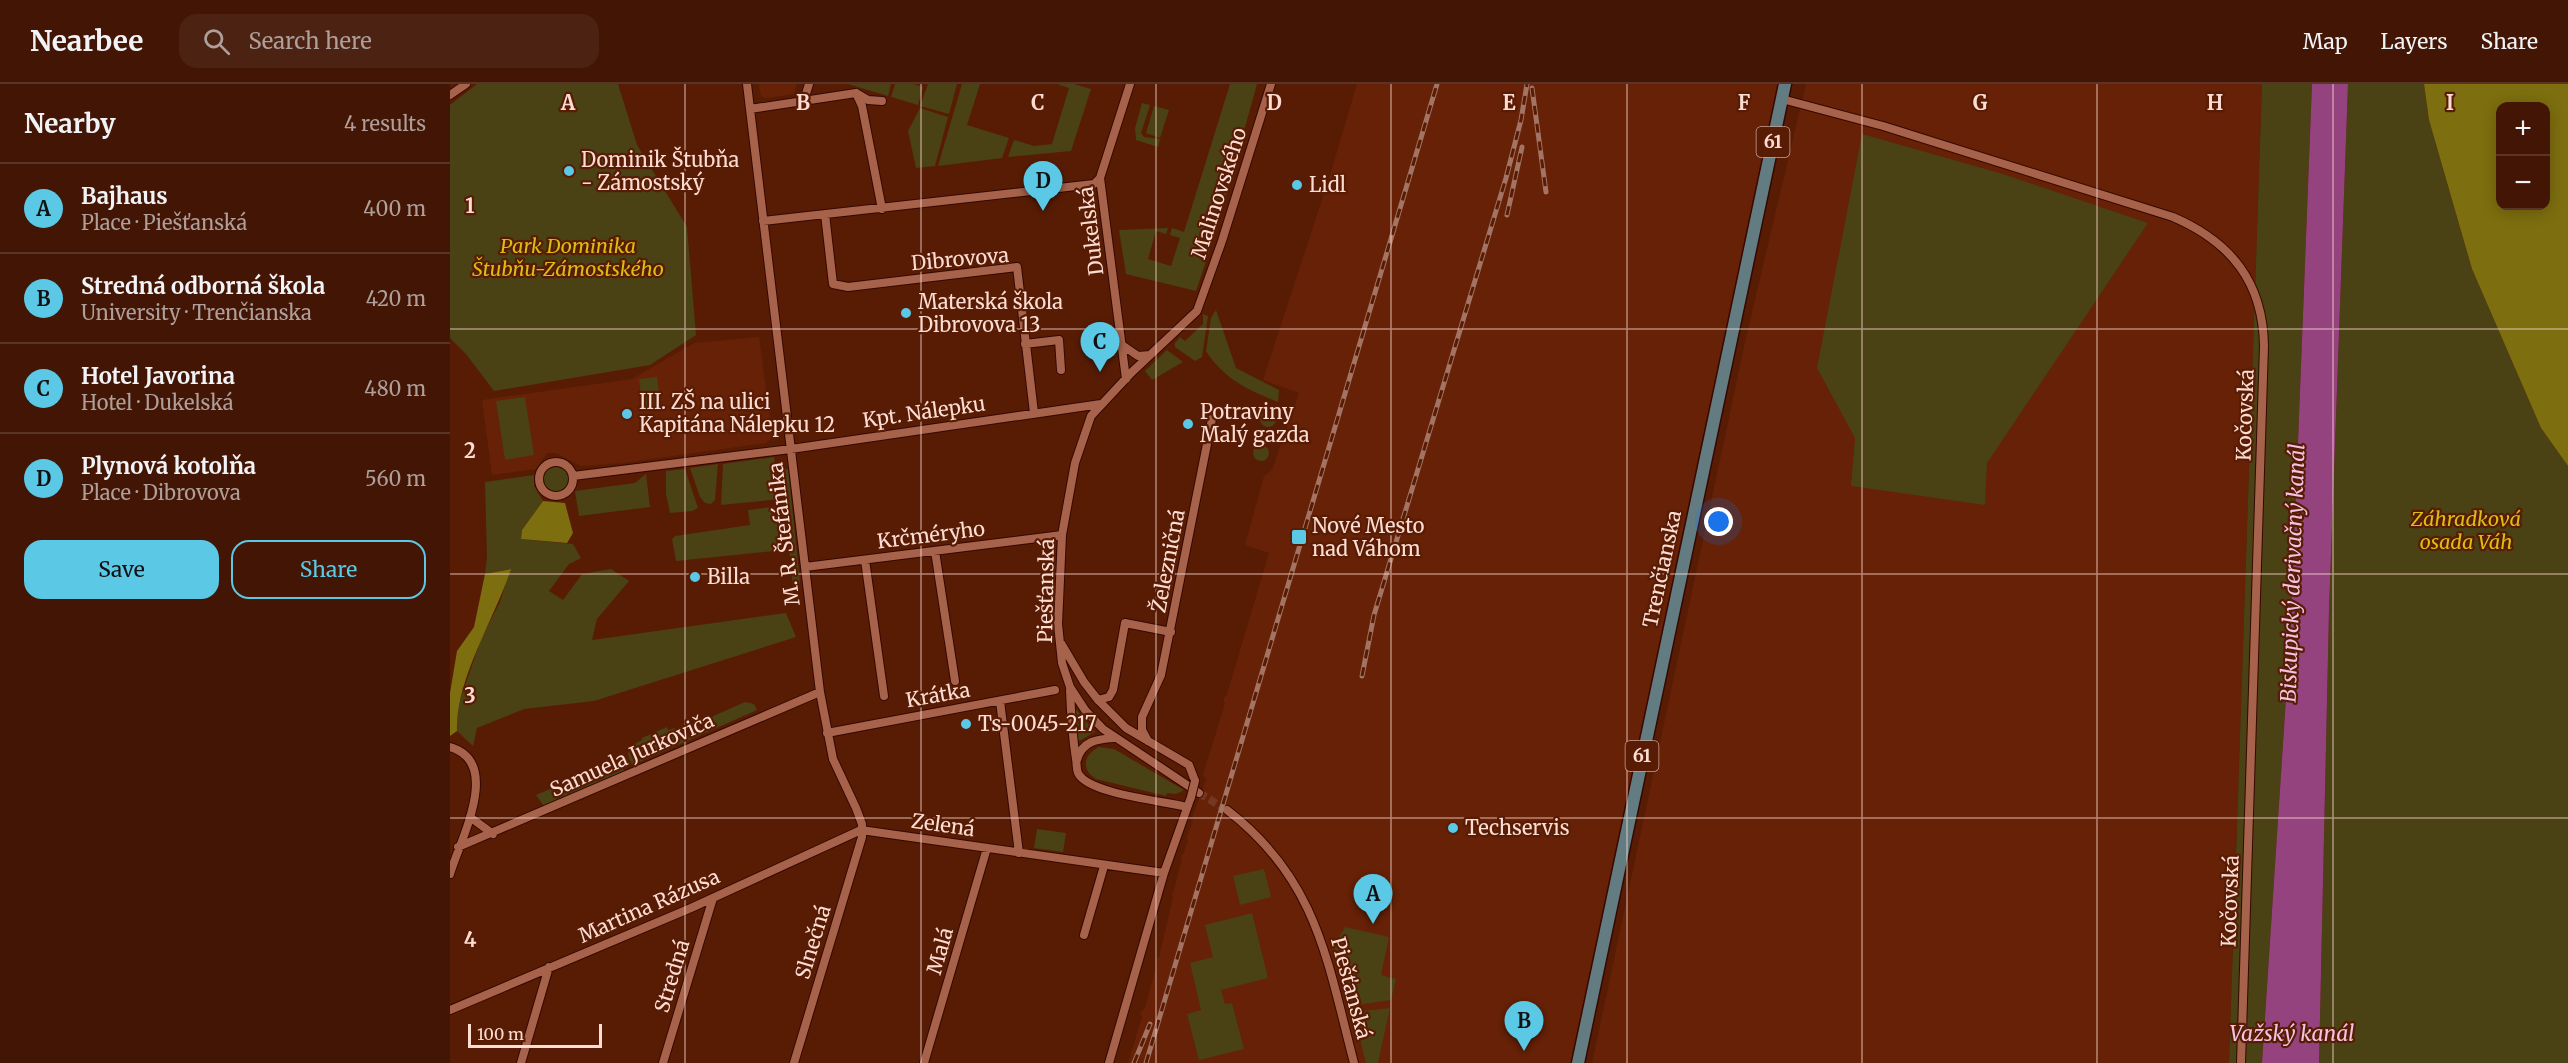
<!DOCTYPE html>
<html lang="en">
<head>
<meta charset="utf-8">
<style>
	:root { --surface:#421504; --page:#4c2213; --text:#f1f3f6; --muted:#ae9f9a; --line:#5a3426; --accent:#5bc8e6 }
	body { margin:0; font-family:Merriweather,serif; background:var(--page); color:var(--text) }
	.controls { position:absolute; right:18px; top:18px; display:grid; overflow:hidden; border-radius:12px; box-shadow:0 3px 15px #0003 }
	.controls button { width:54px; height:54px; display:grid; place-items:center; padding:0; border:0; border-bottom:2px solid var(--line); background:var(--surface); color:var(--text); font:30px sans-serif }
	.scale { position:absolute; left:18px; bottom:15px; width:134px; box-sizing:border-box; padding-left:6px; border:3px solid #fdddd3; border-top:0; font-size:16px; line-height:21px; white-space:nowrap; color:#fdddd3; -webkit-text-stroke:4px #581c05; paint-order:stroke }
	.you { position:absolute; left:1269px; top:438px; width:21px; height:21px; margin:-15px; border:4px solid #fff; border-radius:50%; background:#1a73e8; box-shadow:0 0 0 9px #1a73e833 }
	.badge { display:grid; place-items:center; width:39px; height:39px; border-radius:50%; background:var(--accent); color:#111; font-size:20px; font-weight:700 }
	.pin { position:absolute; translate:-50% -50px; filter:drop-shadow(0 2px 3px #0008) }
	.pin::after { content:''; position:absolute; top:32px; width:21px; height:18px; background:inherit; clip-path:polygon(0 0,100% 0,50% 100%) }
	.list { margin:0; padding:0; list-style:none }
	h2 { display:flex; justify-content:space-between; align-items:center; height:78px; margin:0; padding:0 24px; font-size:26px }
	h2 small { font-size:20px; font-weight:400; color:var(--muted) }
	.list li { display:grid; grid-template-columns:39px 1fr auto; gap:18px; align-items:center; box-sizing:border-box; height:90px; padding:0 24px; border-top:2px solid var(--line) }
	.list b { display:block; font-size:22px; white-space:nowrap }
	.list p { margin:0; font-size:20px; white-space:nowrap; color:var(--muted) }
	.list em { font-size:20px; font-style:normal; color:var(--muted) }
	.actions { display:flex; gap:12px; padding:18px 24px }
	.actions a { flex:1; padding:14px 0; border:2px solid var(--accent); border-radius:18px; text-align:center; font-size:21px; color:var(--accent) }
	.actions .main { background:var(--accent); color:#111 }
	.icon { flex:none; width:33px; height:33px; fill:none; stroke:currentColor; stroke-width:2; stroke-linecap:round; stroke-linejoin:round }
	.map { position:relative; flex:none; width:2118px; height:979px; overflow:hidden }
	header { display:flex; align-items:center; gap:36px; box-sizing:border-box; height:84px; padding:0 30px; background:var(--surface); border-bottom:2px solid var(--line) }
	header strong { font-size:28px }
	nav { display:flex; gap:33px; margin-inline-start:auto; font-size:21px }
	.search { width:420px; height:54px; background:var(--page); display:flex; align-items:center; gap:15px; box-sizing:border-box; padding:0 21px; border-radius:18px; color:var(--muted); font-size:22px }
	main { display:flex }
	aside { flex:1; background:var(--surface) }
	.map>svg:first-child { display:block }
</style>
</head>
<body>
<header>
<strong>Nearbee</strong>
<div class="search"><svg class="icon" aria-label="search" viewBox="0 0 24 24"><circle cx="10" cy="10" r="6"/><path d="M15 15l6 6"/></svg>Search here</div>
<nav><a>Map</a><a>Layers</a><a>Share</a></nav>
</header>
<main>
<aside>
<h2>Nearby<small>4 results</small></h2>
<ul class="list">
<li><span class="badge">A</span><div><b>Bajhaus</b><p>Place · Piešťanská</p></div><em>400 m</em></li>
<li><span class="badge">B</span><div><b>Stredná odborná škola</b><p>University · Trenčianska</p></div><em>420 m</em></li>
<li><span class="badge">C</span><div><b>Hotel Javorina</b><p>Hotel · Dukelská</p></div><em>480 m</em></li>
<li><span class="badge">D</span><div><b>Plynová kotolňa</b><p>Place · Dibrovova</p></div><em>560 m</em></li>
</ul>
<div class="actions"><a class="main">Save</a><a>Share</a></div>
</aside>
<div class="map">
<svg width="2118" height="979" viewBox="0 0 2118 979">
	<rect width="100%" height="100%" fill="#581c05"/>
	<path fill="#662106" d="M309,0H347L344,10L316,14L311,12Z
		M907,0H1335L1135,979H678L692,933L690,929L695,924L707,880L706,875L709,873L723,814L722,808L724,807L732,774L731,772L734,768L738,756L736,754L743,738L741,736L756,696L753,691L775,619L773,615L777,610L819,469L795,461L814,392L822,386L849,309L813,296L881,88Z
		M1356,0H1812L1779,979H1142L1295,258Z
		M309,253L321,343L320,344L321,355L316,359L173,379L131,382L106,369H97L86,385L42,391L32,316L182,295L244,259Z"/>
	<path fill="#4a4114" d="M27,0H168L187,61L237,143L246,251L200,281L44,307L16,270L0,254V21Z
		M398,0H441L438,12Z
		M445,0H463L473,3L468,21L441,13Z
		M478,0H507L499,30L470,22Z
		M512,0H530L517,41L559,54L552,74L488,82Z
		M607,0H624L641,5L621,67L558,73L564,56L584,62L602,60L619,4Z
		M780,0H807L766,148L746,207L676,190L669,146L718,144L716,150L706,147L698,175L721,182L730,154L720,151L722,144L734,148Z
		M1812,0H1862L1841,538L1812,979H1779Z
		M1898,0H1974L1979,36L2022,185L2091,344L2118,382V979H1869L1879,526Z
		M692,19L700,21L691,49L694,53L710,55L708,63L686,56L685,44Z
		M704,22L719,26L710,54L696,49Z
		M470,24L498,33L485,82L466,84L458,47Z
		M1412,50L1553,90L1698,139L1537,379L1535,421L1401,402L1405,354L1367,284Z
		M766,226L786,284L829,306L828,318C798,306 774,295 756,267L761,234Z
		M753,230L758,232L752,273L745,277L725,263V259L730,253L735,257L753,240Z
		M717,266L733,278L702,296L695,287Z
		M207,293L211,323L193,325L189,295Z
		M75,313L84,371L55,376L46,317Z
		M810 335a8 8 0 1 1 16 0a8 8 0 1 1-16 0Z
		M803 369a8 8 0 1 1 16 0a8 8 0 1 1-16 0Z
		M324,373L330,415L271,421L273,380Z
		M268,380L265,416L261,420L255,419L250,413L240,384Z
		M93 396a13 13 0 1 1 26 0a13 13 0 1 1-26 0Z
		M235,385L248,424L242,427L220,429L216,410V387Z
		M338,385L350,498L348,503L343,504L332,386Z
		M196,390L200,423L129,432L125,407L185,399Z
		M84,391V402L93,417L72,446L71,455L123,460L131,474L119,480L99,507L113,516L132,490L161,485L179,497L147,535L142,556L336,529L346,553L144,617L74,625L27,644L23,662L7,647L6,628L31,555L50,518L60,485L35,490L37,473L35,398Z
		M330,422L335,463L333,466L226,477L222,455L225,452L300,441L298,426Z
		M295,618L304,620L307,626L183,681C173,668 180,662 192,656V654L217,643L218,646L225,644L231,656L255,646L252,637Z
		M625,624L645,648L627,658Z
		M649,663L664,665L734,706L726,710L717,709L716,712L646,695C631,685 633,671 649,663Z
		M169,675L175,689L102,722L93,721L86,711Z
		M587,745L616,749L613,768L584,764Z
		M814,785L821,813L790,821L783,792Z
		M802,829L818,894L771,906L775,920L782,919L794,965L749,976L737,930L751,926L740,879L763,873L755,841Z
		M895,843L939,853L931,891L946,895L941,916L901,922L884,862Z
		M940,924L928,979H916L903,928Z"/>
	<path fill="#7d6e0f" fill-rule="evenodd" d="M1974,0H2118V382L2091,344L2022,185L1979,36ZM2096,22V122H2050V22Z
		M93,417L115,419L123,449L117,459L71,455L72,446Z
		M61,485C45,534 5,596 7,647L0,652V609L7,567L24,543L35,490Z"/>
	<path fill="#95437e" d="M1862,0H1898L1879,526L1869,979H1812L1841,538Z"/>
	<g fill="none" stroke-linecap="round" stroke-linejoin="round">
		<path stroke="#713924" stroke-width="8" stroke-dasharray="8 4" stroke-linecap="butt" d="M749,709L777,726"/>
		<g stroke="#350800" stroke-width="10">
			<path id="street" d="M297,0L370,608L383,675L406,724L412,740V753L344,979
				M406,9L412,22L432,125
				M0,11L16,0
				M1332,15L1433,42L1723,133C1781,158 1813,198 1814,262L1791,979
				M354,16L359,0
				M300,25L406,9L418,16L432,17
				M375,130L383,200L398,203L567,183L584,329
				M313,137L644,100L650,94
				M575,260L609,256L611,286
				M672,261L688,272L700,271
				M676,295L650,94L680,0
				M89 395a17 17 0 1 1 34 0a17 17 0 1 1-34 0Z
				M123,392L341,365L651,320
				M485,467L505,597
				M415,476L434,612
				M355,483L612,451
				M611,559L634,598L648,616L676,644L739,681L745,697
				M620,606C621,632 622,650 626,675C627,680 626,684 628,689C638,710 714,717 737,723
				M648,616L659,613L663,606L675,539L721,548
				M550,617L569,769
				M377,649L605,606
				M698,657L692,646V633L711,591L762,335
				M0,663C53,678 10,756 0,790
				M627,676C632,657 647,655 664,654
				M749,709L653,645L635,626L620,603L612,579L608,540L612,451L625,379L641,332L682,288L747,227L772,157L821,0
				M777,726C867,795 877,876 904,979
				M20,733L43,750
				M411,746L714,789
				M8,763L370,608
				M634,851L654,782
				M0,926L241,824L411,746
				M71,979L99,883
				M213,979L263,814
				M474,979L537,764
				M659,979L714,789L741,713"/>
		</g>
		<g stroke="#350800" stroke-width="15">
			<path id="primary" d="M1128,979L1335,0"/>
		</g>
		<use href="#street" stroke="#a6624b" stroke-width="8"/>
		<use href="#primary" stroke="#627c82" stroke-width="12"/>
		<g stroke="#a37463" stroke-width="5">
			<path id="rail" d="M1082,4L1096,108
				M1057,131L1072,63
				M912,592L924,531L1056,94L1071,36L1077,0
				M684,979L700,940
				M696,979L987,0"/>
		</g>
		<use href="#rail" stroke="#581c05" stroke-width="3" stroke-dasharray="9" stroke-linecap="butt"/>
		<g stroke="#350800" stroke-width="10" stroke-linecap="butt">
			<path id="street-bridge" d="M741,713L745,697"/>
		</g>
		<use href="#street-bridge" stroke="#a6624b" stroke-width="8"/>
	</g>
	<path fill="none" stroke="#fdddd3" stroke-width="1.5" stroke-opacity="0.55" d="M235,0V979M471,0V979M706,0V979M941,0V979M1177,0V979M1412,0V979M1647,0V979M1883,0V979M0,245H2118M0,490H2118M0,734H2118"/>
	<g fill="#5bc8e6" stroke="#581c05" stroke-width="2">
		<circle cx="119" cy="87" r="6"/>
		<circle cx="847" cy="101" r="6"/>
		<circle cx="456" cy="229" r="6"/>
		<circle cx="177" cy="330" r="6"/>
		<circle cx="738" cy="340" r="6"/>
		<rect x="841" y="445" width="16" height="16" rx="3"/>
		<circle cx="245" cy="493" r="6"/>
		<circle cx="516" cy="640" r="6"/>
		<circle cx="1003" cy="744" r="6"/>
	</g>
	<g text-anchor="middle" stroke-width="4.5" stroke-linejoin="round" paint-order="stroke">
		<g fill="#581c05" stroke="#cca395" stroke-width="1.5">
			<rect x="1306.5" y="43" width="33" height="30" rx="4.5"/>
			<rect x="1175.5" y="657" width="33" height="30" rx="4.5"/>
		</g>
		<g font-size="18" font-weight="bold" fill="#fdddd3">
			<text x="1323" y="64">61</text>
			<text x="1192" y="678">61</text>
		</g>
		<g font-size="20" fill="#fdddd3" stroke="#581c05" text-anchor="start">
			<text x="131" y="83">Dominik Štubňa<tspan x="131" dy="23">- Zámostský</tspan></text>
			<text x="859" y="108">Lidl</text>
			<text x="468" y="225">Materská škola<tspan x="468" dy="23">Dibrovova 13</tspan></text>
			<text x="189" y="325">III. ZŠ na ulici<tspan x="189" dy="23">Kapitána Nálepku 12</tspan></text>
			<text x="750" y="335">Potraviny<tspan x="750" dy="23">Malý gazda</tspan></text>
			<text x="862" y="449">Nové Mesto<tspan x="862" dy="23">nad Váhom</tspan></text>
			<text x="257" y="500">Billa</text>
			<text x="528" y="647">Ts-0045-217</text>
			<text x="1015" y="751">Techservis</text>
		</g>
		<g font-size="20" fill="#fdddd3" stroke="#581c05">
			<text transform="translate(769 109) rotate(-72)" y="7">Malinovského</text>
			<text transform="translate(641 147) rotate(-97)" y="7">Dukelská</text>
			<text transform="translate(510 175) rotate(-5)" y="7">Dibrovova</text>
			<text transform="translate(474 328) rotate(-8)" y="7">Kpt. Nálepku</text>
			<text transform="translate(1795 331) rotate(-88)" y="7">Kočovská</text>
			<text transform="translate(334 450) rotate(-97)" y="7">M. R. Štefánika</text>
			<text transform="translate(481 451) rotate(-7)" y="7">Krčméryho</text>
			<text transform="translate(718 477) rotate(-79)" y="7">Železničná</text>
			<text transform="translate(1212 485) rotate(-78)" y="7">Trenčianska</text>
			<text transform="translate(596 507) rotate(-89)" y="7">Piešťanská</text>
			<text transform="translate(488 611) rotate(-10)" y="7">Krátka</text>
			<text transform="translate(182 671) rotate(-24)" y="7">Samuela Jurkoviča</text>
			<text transform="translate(493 741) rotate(8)" y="7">Zelená</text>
			<text transform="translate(1780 817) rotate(-88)" y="7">Kočovská</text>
			<text transform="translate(199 822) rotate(-24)" y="7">Martina Rázusa</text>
			<text transform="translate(363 858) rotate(-73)" y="7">Slnečná</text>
			<text transform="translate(490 867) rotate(-74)" y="7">Malá</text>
			<text transform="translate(222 892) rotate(-73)" y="7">Stredná</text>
			<text transform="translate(901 904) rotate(75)" y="7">Piešťanská</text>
		</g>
		<g font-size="20" font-style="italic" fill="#d9bf14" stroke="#581c05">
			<text x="118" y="169">Park Dominika<tspan x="118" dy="23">Štubňu-Zámostského</tspan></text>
			<text x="2016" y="442">Záhradková<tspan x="2016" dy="23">osada Váh</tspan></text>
		</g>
		<g font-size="21" font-style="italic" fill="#f2c4e2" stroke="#581c05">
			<text transform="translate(1843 489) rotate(-88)" y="7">Biskupický derivačný kanál</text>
			<text x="1842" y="957">Važský kanál</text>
		</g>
	</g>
	<g font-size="20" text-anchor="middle" font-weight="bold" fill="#fdddd3" stroke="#581c05" stroke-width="4.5" stroke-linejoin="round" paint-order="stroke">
		<text x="118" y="26">A</text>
		<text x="353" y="26">B</text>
		<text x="588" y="26">C</text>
		<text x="824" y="26">D</text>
		<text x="1059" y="26">E</text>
		<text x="1294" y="26">F</text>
		<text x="1530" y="26">G</text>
		<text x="1765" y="26">H</text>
		<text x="2000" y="26">I</text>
		<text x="20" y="129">1</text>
		<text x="20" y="374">2</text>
		<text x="20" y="619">3</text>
		<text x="20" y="863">4</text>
	</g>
</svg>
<div class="controls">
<button>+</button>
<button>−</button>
</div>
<div class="scale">100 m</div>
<div class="you"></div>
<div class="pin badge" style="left:923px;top:840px">A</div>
<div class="pin badge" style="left:1074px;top:967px">B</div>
<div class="pin badge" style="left:650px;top:288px">C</div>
<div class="pin badge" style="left:593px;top:127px">D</div>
</div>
</main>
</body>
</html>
